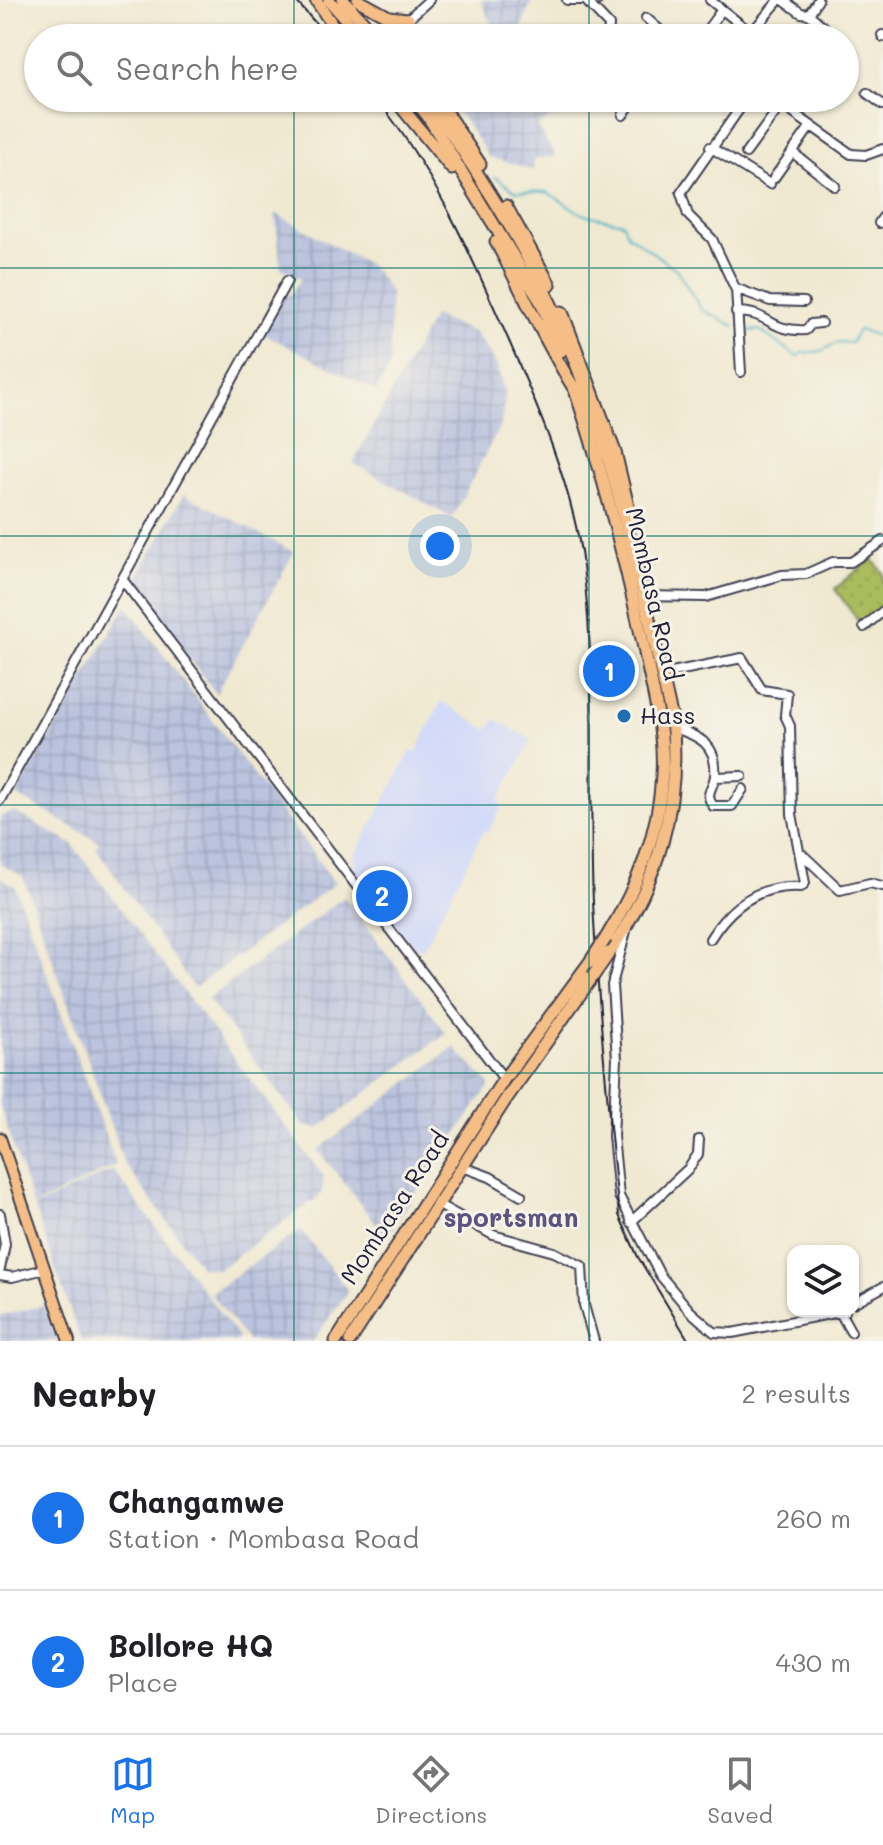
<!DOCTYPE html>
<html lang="en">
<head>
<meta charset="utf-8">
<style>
	:root { --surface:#fff; --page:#f2f2f2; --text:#202124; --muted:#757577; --line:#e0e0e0; --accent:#1a73e8 }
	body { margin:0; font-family:Mali,sans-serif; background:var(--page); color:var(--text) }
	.controls { position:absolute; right:24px; bottom:24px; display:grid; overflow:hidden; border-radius:16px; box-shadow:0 2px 6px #0004 }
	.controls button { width:72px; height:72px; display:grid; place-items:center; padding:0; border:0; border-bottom:2px solid var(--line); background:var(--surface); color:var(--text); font:40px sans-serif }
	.you { position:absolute; left:440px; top:546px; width:28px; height:28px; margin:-20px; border:6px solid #fff; border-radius:50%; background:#1a73e8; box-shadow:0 0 0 12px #1a73e833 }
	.badge { display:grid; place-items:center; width:52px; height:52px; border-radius:50%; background:var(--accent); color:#fff; font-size:26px; font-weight:700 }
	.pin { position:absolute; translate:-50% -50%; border:4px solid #fff; box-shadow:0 2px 8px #0006 }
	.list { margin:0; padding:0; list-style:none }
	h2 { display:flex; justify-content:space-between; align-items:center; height:104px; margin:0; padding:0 32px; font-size:34px }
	h2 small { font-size:26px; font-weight:400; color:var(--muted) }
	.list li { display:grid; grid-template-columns:52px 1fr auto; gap:24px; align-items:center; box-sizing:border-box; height:144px; padding:0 32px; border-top:2px solid var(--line) }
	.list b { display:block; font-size:30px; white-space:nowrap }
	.list p { margin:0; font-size:26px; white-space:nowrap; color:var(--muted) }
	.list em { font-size:26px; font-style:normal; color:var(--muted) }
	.icon { flex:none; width:44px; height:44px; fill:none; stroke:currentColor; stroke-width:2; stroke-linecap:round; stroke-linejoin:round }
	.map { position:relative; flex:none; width:883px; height:1341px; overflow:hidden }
	.search { position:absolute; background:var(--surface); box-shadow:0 2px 6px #0004; left:24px; right:24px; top:24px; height:88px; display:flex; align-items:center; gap:20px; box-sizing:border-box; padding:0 28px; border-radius:44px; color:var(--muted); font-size:30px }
	.sheet { height:392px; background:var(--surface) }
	nav { display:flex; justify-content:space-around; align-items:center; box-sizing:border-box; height:112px; border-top:2px solid var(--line); background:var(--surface); font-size:22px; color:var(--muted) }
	nav a { display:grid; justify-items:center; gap:4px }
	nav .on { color:var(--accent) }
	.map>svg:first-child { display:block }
</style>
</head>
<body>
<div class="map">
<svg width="883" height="1341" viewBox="0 0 883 1341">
	<defs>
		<pattern id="industrial-grid" width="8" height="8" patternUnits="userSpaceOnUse" patternTransform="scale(2)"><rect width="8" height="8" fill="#bbc3de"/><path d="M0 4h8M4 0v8" fill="none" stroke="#a0a7bf"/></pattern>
		<pattern id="grass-dots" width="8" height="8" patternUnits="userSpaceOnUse" patternTransform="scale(2)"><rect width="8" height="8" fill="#abbc5f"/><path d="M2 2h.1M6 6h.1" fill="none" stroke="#93a153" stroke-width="1.8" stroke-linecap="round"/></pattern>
	</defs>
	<rect width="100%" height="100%" fill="#f7f3e8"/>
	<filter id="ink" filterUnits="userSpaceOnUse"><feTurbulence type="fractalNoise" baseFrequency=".0125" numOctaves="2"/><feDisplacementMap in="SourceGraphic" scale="16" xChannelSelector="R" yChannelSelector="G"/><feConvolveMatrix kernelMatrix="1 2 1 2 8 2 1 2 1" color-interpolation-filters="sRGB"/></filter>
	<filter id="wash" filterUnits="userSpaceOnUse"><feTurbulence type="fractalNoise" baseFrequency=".006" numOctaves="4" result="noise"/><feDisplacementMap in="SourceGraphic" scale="32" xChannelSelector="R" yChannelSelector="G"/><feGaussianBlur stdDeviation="1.8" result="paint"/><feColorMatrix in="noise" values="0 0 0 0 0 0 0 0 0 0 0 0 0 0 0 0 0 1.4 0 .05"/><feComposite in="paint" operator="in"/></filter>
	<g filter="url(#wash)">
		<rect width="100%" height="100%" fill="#f0e9d2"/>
		<path fill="#d1d9f9" d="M441,701L488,730L495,719L532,740L498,801L503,805L488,832L484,830L423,949L414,948L354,872V857L411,751L416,753Z"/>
		<path fill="url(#industrial-grid)" d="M481,0H532L522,26L529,38H474L492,26Z
			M449,98H548L557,115L537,126L556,156L534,159L533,170L489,157Z
			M275,213L372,267L390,292V366L376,391L262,333L284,295L289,296L301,279L281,268Z
			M433,316L474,332L496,364L505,395L501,424L452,518L353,463Z
			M184,494L294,552L216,694L134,584Z
			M126,605L335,883L194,988L96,848L99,842L16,795Z
			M15,812L72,844L324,1177L321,1195L219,1269L201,1267L124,1163L87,1056L99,1051L86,1055L23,876L0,864V816Z
			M0,877L15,886L116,1165L33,1206L0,1106Z
			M344,897L446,1033L319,1128L304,1126L208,999Z
			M454,1047L490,1085L386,1236L318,1150Z
			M113,1170L239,1338L237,1341H81L34,1207Z
			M301,1230L348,1291L313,1341H248L210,1293Z
			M46,1305L57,1341H0V1316Z"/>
		<path fill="url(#grass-dots)" stroke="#666f4d" stroke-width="2" d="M872,558L883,573V612L864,629L835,589Z"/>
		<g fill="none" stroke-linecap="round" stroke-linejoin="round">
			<path stroke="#45b0c3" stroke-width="2" d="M495,177L516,191L547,192L582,214L623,223L627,234L677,270L701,309L734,326
				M743,332L759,330L798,357L801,353L822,351L838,342L851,343L858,330L883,337"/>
		</g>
	</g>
	<g filter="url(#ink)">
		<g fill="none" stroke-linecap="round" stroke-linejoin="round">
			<g stroke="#414052" stroke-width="12">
				<path id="minor" d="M567,0H598
					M710,0L750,32
					M783,0L801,13L809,14
					M818,0L809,14L829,32L828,38
					M588,3L609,25L608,38
					M646,18L669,38
					M882,35L883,37
					M387,38L429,0
					M701,38L721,11
					M747,38L779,0
					M867,93L883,105
					M747,98L681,193L688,215L712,239L735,288L770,301L804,302
					M772,98L851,154L866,155L883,149
					M623,115L635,98
					M710,147L770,184
					M792,152L835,186
					M746,153L781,105
					M774,178L810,127
					M879,223L883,217
					M736,288L741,372
					M736,312C771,312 768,332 806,330L811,324L821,323
					M122,579L504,1079
					M643,596L706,597L782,575L806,574L833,562H851L883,541
					M864,627L883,611
					M662,674L742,658L762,690L787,694L785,715L790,726L792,814L805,883L801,887C761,884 731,905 710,939
					M673,728C698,735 718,744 715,776C713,789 704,793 713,806H732L743,789
					M715,777L742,776
					M0,800L287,281
					M802,854L840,890L870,883L882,886
					M627,927L612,985L617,1059L613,1136L619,1196L660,1275L690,1311L714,1332L732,1333L845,1311
					M463,1167L490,1177L521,1195
					M439,1205L493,1235L554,1252L582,1266L584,1305L594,1341
					M0,1214L5,1244L0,1269
					M631,1222L689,1168L698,1154L699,1140
					M0,1275L12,1277L45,1269
					M853,1303L883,1287
					M841,1314L851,1332"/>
			</g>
			<g stroke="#414052" stroke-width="14">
				<path id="major" d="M0,1138L69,1341"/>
			</g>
			<g stroke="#414052" stroke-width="15">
				<path id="highway" d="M316,0L341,38
					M329,0L362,38
					M343,0L378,38
					M358,0L389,17L408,19L411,38
					M394,98L452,169
					M413,98L427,115L541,302L561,351
					M428,98C468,159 509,219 541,284C609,419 638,573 672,719C681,806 658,881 609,953
					M443,108L480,164
					M506,206L550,285
					M496,242C523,292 546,345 577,393
					M562,312L615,452L632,523
					M575,390C604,475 625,560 644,648C652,689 665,732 662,774C659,835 637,887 606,938
					M336,1341L504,1079L590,962
					M350,1341L506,1099L593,976"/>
			</g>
			<use href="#minor" stroke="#fff" stroke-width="8"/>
			<use href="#major" stroke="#f6be87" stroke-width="10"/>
			<use href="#highway" stroke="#f6be87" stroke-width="11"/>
			<path stroke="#22223b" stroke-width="2" d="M295,0L329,38
				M376,98C435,172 471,255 509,341C538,408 569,479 581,552C598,667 588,786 593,902C598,1006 608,1111 619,1215L638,1257L689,1341"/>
			<g stroke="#414052" stroke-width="15" stroke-linecap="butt">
				<path id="highway-bridge" d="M590,962L606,938
					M593,976L609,953"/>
			</g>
			<use href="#highway-bridge" stroke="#f6be87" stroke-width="11"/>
		</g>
	</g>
	<path fill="none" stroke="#0f766e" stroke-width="2" stroke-opacity="0.55" d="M294,0V38M589,0V38M294,98V1341M589,98V1341M0,268H883M0,536H883M0,805H883M0,1073H883"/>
	<circle fill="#1f6fb2" stroke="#f7f3e8" stroke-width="3" cx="624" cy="716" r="8"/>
	<g text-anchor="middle" stroke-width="6" stroke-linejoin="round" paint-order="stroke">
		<g font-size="24" fill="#22223b" stroke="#f7f3e8">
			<text transform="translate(653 594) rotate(77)" y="8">Mombasa Road</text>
			<text transform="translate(395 1208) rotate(-57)" y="8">Mombasa Road</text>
		</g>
		<g font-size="24" fill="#22223b" stroke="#f7f3e8" text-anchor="start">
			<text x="640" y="724">Hass</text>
		</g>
		<g font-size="26" font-weight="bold" fill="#5c537f" stroke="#f7f3e8">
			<text x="511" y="1227">sportsman</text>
		</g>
	</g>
</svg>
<div class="controls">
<button><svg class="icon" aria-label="layers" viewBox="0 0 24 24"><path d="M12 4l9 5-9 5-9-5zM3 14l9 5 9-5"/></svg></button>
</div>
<div class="you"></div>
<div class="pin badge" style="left:609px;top:671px">1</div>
<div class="pin badge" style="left:382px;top:896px">2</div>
<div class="search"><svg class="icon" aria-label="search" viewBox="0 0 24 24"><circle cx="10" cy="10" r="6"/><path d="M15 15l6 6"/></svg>Search here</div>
</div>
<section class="sheet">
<h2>Nearby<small>2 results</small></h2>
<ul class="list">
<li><span class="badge">1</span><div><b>Changamwe</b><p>Station · Mombasa Road</p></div><em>260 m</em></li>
<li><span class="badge">2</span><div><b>Bollore HQ</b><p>Place</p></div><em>430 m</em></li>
</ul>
</section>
<nav>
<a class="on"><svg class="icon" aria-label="map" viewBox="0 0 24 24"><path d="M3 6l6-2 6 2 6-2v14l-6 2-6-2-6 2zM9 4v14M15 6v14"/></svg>Map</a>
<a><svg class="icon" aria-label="directions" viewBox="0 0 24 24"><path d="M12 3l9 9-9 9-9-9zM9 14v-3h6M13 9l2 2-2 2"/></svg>Directions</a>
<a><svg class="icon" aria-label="saved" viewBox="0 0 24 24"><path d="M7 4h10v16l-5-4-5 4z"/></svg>Saved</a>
</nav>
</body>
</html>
